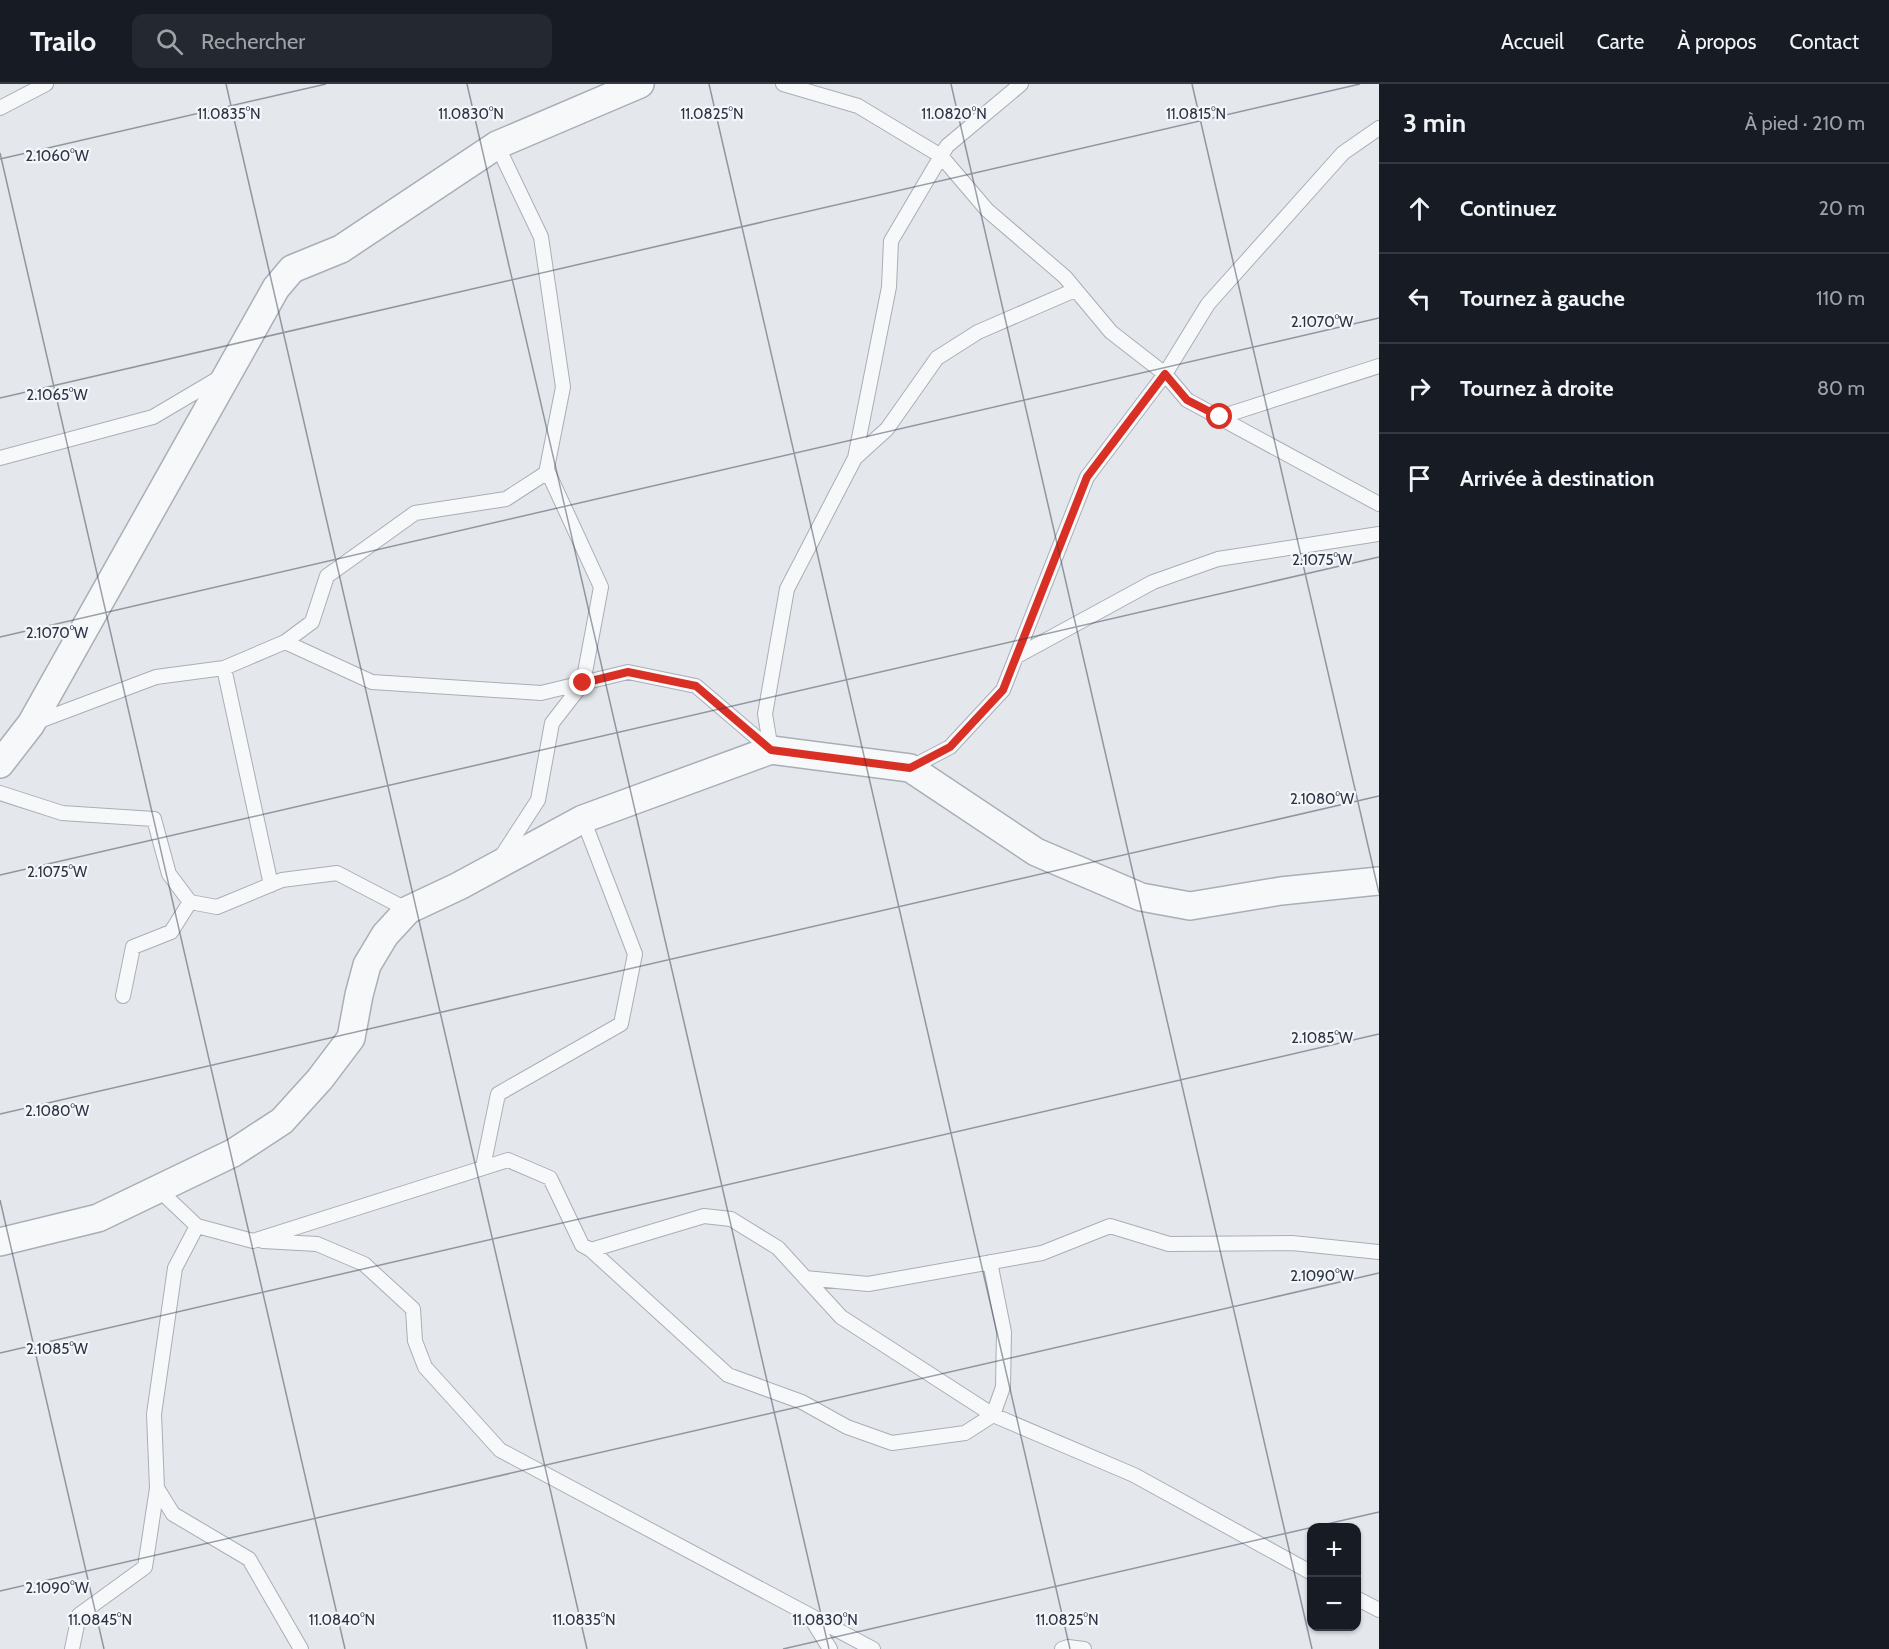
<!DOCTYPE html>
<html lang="fr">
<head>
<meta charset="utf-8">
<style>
	:root { --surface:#171b24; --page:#242831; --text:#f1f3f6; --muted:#9ea1a6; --line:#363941 }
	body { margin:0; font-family:Cabin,sans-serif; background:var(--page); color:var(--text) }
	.controls { position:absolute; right:18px; bottom:18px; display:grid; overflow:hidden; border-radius:12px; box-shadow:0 2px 4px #0004 }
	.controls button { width:54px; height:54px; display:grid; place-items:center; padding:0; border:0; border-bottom:2px solid var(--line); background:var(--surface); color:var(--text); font:30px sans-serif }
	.stop { position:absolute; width:18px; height:18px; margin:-14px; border:4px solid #d93025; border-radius:50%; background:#fff }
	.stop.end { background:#d93025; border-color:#fff; box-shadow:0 2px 6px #0008 }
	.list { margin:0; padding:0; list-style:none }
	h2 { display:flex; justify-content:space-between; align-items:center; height:78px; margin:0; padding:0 24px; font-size:26px }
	h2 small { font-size:20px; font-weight:400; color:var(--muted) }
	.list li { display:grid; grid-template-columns:39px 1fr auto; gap:18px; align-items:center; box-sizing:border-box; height:90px; padding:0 24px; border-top:2px solid var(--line) }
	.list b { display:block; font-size:22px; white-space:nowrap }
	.list em { font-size:20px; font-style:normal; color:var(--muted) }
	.icon { flex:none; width:33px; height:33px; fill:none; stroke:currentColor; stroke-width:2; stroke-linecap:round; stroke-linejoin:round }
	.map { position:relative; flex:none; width:1379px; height:1565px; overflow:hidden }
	header { display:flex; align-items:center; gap:36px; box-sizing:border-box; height:84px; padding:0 30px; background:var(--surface); border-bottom:2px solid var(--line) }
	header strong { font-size:28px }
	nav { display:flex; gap:33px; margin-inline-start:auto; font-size:21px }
	.search { width:420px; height:54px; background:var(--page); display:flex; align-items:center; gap:15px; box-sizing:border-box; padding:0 21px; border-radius:12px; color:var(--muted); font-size:22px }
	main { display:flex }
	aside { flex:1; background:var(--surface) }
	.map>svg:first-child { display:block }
</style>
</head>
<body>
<header>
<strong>Trailo</strong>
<div class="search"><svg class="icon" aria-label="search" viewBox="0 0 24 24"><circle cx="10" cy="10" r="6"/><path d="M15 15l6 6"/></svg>Rechercher</div>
<nav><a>Accueil</a><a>Carte</a><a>À propos</a><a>Contact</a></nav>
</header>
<main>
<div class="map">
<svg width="1379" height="1565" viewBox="0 0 1379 1565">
	<rect width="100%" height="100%" fill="#e4e7ec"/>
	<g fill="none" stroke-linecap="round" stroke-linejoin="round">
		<g stroke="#a9aeb7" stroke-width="16">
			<path id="lane" d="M783,0L858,22L941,72L987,126L1065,193L1111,248L1165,290L1187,316L1379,420
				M0,24L46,0
				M1220,333L1379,282
				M0,374L153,333L219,294
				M855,374L887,345L937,274L978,248L1075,206
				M285,558L312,538L327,492L415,429L506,415L546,389L563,303L541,153L497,61
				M1017,572L1153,498L1218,475L1379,450
				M224,584L271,801
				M34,639L156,593L224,584L285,558L372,598L541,609L628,588L696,602L771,666
				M771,666L765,630L787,505L855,374L889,203L891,157L947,62L1021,0
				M910,684L950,663L1003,606L1087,393L1165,290L1208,220L1343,69L1379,44
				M0,709L62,729L154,735L169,790L190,818L217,823L282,796L337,789L408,826
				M501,773L538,716L552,639L583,599L601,503L547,386
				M123,912L133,863L171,848L190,818
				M483,1083L498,1010L621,940L635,870L583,735
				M157,1104L197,1142L253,1157L508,1076L550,1094L582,1161L591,1166L704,1132L731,1135L778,1164L841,1233L993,1331L1134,1391L1312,1489
				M197,1142L175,1184L154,1330L157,1404L173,1430L249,1475L301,1565
				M263,1157L317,1160L364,1180L413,1225L415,1257L425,1283L500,1366L873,1565
				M591,1166L728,1291L802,1318L847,1343L892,1359L965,1349L993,1331L1003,1303L1004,1248L990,1178
				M805,1194L868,1200L1042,1169L1110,1142L1169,1160L1292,1159L1379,1168
				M1356,1514L1379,1526
				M809,1531L830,1565
				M72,1565L79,1531L145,1483L157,1404
				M1062,1565L1068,1563L1084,1565"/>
		</g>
		<g stroke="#a9aeb7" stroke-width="30">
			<path id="street" d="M0,680L31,640L276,204L292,185L341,165L497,61L640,0
				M0,1158L98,1134L233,1069L282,1037L320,995L351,954L359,911L367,881L385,851L408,826L459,802L583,735L771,666L910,684L1036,768L1141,813L1190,822L1281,807L1379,797"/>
		</g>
		<use href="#lane" stroke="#f7f8fa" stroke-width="14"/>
		<use href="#street" stroke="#f7f8fa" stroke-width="27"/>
	</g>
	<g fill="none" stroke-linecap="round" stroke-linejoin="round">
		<path stroke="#d93025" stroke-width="8" d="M583,599L628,588L696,602L771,666L910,684L950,663L1003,606L1087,393L1165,290L1187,316L1220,333"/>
	</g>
	<path fill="none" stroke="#2b3445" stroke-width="1.5" stroke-opacity="0.45" d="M226,0L587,1565M467,0L829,1565M709,0L1070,1565M951,0L1312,1565M1192,0L1379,809M0,69L345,1565M0,75L326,0M0,314L1360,0M0,553L1379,234M0,791L1379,473M0,1030L1379,712M0,1116L104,1565M0,1269L1379,950M0,1507L1379,1189M783,1565L1379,1428"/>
	<g font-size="15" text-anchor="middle" fill="#2b3445" stroke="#f4f6f9" stroke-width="4.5" stroke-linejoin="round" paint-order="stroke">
		<text x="229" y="35">11.0835°N</text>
		<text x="471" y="35">11.0830°N</text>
		<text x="712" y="35">11.0825°N</text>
		<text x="954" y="35">11.0820°N</text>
		<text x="1196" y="35">11.0815°N</text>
		<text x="57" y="77">2.1060°W</text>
		<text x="1322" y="243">2.1070°W</text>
		<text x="57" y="316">2.1065°W</text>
		<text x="1322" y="481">2.1075°W</text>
		<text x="57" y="554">2.1070°W</text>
		<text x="1322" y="720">2.1080°W</text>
		<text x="57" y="793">2.1075°W</text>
		<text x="1322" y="959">2.1085°W</text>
		<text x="57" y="1032">2.1080°W</text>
		<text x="1322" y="1197">2.1090°W</text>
		<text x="57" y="1270">2.1085°W</text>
		<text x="57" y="1509">2.1090°W</text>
		<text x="100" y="1541">11.0845°N</text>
		<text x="342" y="1541">11.0840°N</text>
		<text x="584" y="1541">11.0835°N</text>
		<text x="825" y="1541">11.0830°N</text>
		<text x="1067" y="1541">11.0825°N</text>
	</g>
</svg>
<div class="controls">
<button>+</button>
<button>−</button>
</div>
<div class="stop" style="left:1220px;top:333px"></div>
<div class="stop end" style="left:583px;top:599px"></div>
</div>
<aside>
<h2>3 min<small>À pied · 210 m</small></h2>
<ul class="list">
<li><svg class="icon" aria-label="ahead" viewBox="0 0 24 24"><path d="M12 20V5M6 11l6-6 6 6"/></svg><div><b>Continuez</b></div><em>20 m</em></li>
<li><svg class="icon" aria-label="left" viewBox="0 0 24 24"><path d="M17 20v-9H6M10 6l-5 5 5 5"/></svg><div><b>Tournez à gauche</b></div><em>110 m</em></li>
<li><svg class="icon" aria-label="right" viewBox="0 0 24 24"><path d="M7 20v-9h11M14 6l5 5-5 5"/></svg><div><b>Tournez à droite</b></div><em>80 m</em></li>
<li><svg class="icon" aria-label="arrive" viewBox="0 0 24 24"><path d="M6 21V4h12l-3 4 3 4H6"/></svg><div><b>Arrivée à destination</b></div></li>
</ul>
</aside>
</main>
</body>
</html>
